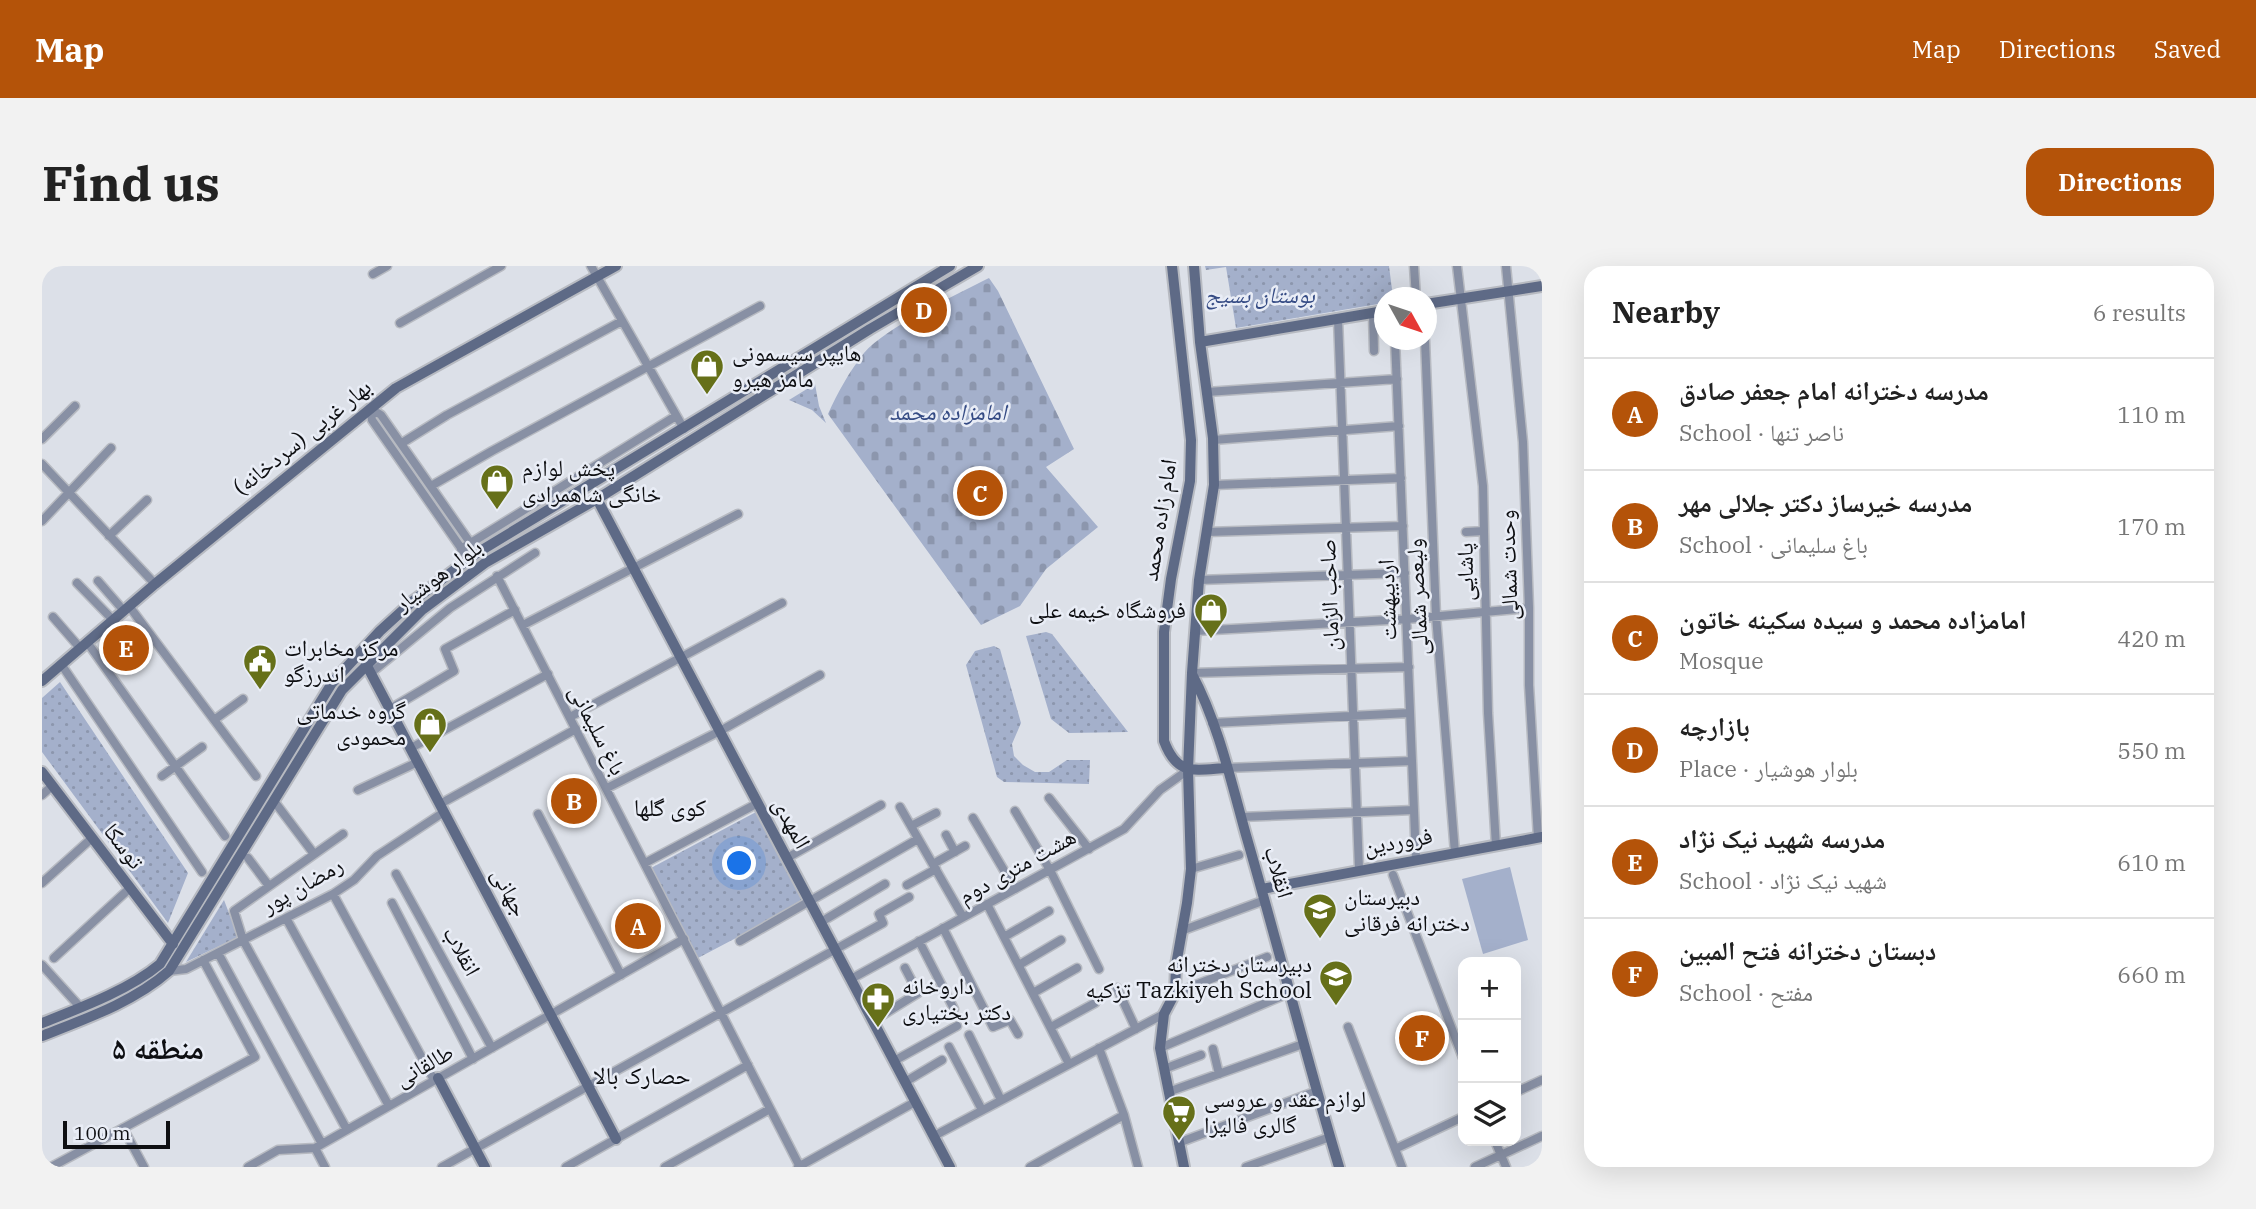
<!DOCTYPE html>
<html lang="en">
<head>
<meta charset="utf-8">
<style>
	:root { --surface:#fff; --page:#f2f2f2; --text:#222; --muted:#767676; --line:#e0e0e0; --accent:#b45309 }
	body { margin:0; font-family:"IBM Plex Serif","Noto Naskh Arabic",serif; background:var(--page); color:var(--text) }
	.controls { position:absolute; right:21px; bottom:21px; display:grid; overflow:hidden; border-radius:14px; box-shadow:0 7px 28px #0002 }
	.controls button { width:63px; height:63px; display:grid; place-items:center; padding:0; border:0; border-bottom:2px solid var(--line); background:var(--surface); color:var(--text); font:35px sans-serif }
	.compass { position:absolute; left:1332px; top:21px; width:63px; height:63px; border-radius:50%; background:var(--surface); box-shadow:0 7px 28px #0002; rotate:130deg }
	.scale { position:absolute; left:21px; bottom:18px; width:107px; box-sizing:border-box; padding-left:7px; border:4px solid #0e0f12; border-top:0; font-size:19px; line-height:24px; white-space:nowrap; color:#0e0f12; -webkit-text-stroke:5px #e9edf6; paint-order:stroke }
	.you { position:absolute; left:698px; top:598px; width:24px; height:24px; margin:-18px; border:5px solid #fff; border-radius:50%; background:#1a73e8; box-shadow:0 0 0 10px #1a73e833 }
	.badge { display:grid; place-items:center; width:46px; height:46px; border-radius:50%; background:var(--accent); color:#fff; font-size:23px; font-weight:700 }
	.pin { position:absolute; translate:-50% -50%; border:4px solid #fff; box-shadow:0 2px 7px #0006 }
	.list { margin:0; padding:0; list-style:none }
	h2 { display:flex; justify-content:space-between; align-items:center; height:91px; margin:0; padding:0 28px; font-size:30px }
	h2 small { font-size:23px; font-weight:400; color:var(--muted) }
	.list li { display:grid; grid-template-columns:46px 1fr auto; gap:21px; align-items:center; box-sizing:border-box; height:112px; padding:0 28px; border-top:2px solid var(--line) }
	.list b { display:block; font-size:26px; white-space:nowrap }
	.list p { margin:0; font-size:23px; white-space:nowrap; color:var(--muted) }
	.list em { font-size:23px; font-style:normal; color:var(--muted) }
	.icon { flex:none; width:38px; height:38px; fill:none; stroke:currentColor; stroke-width:2; stroke-linecap:round; stroke-linejoin:round }
	.map { position:relative; flex:none; width:1500px; height:901px; overflow:hidden; border-radius:21px }
	header { display:flex; align-items:center; gap:42px; box-sizing:border-box; height:98px; padding:0 35px; background:var(--accent); color:#fff }
	header strong { font-size:33px }
	nav { display:flex; gap:38px; margin-inline-start:auto; font-size:24px }
	.intro { display:flex; align-items:center; justify-content:space-between; box-sizing:border-box; height:168px; padding:0 42px }
	h1 { margin:0; font-size:49px }
	.button { padding:18px 32px; border-radius:21px; background:var(--accent); color:#fff; font-size:24px; font-weight:700 }
	main { display:flex; gap:42px; padding:0 42px }
	aside { flex:1; background:var(--surface); border-radius:21px; box-shadow:0 7px 28px #0002 }
	.map>svg:first-child { display:block }
</style>
</head>
<body>
<header>
<strong>Map</strong>
<nav><a>Map</a><a>Directions</a><a>Saved</a></nav>
</header>
<div class="intro"><h1>Find us</h1><a class="button">Directions</a></div>
<main>
<div class="map">
<svg width="1500" height="901" viewBox="0 0 1500 901">
	<defs>
		<pattern id="green-dots" width="8" height="8" patternUnits="userSpaceOnUse" patternTransform="scale(1.75)"><rect width="8" height="8" fill="#a4b0cb"/><path d="M2 2h.1M6 6h.1" fill="none" stroke="#8c96ad" stroke-width="1.8" stroke-linecap="round"/></pattern>
		<pattern id="cemetery-stones" width="16" height="16" patternUnits="userSpaceOnUse" patternTransform="scale(1.75)"><rect width="16" height="16" fill="#a4b0cb"/><path d="M2 7V4a2 2 0 0 1 4 0v3zM10 15v-3a2 2 0 0 1 4 0v3z" fill="#8c96ad"/></pattern>
	</defs>
	<rect width="100%" height="100%" fill="#dce0e8"/>
	<path fill="url(#green-dots)" d="M1163,0H1347L1351,31L1342,32V37L1194,62L1184,1L1164,4Z
		M773,118L777,140L784,157L770,144L747,134Z
		M1004,366L1010,368L1086,466L1027,467L1009,453L984,370Z
		M952,380L958,383L979,457L970,478L972,490L981,499L993,506H1007L1025,494H1048L1047,518L962,516L955,511L924,399L933,385Z
		M18,416L146,607L126,657L0,486V432Z
		M714,546L762,636L656,692L609,602Z
		M182,634L196,671L144,696Z"/>
	<path fill="url(#cemetery-stones)" d="M947,12L956,25L1032,183L1004,201L1056,261L1004,303L978,340L939,359L786,148C796,126 807,106 822,87C844,61 914,29 947,12Z"/>
	<path fill="#a4b0cb" d="M1468,601L1486,674L1441,688L1420,613Z"/>
	<g fill="none" stroke-linecap="round" stroke-linejoin="round">
		<g stroke="#b7bac1" stroke-width="11">
			<path id="street" d="M549,0L642,163
				M1372,0L1374,32
				M1415,0L1441,220L1446,447L1454,580
				M1464,0L1481,176L1487,342V419L1496,572
				M331,8L345,0
				M1331,47L1332,85
				M1296,53L1317,603
				M358,57L459,0
				M1353,74L1374,594
				M1383,74L1394,350L1413,587
				M1165,126L1355,113
				M328,142L339,149L429,278
				M328,142L330,154L426,292
				M0,173L33,140
				M1171,174L1357,160
				M360,177L405,149L580,55
				M0,198L113,318
				M1172,219L1359,212
				M389,220L450,185L718,40
				M0,255L69,182
				M1165,266L1361,260
				M1424,266L1442,265
				M67,270L105,234
				M419,283L634,150
				M455,310L758,901
				M1157,314L1363,307
				M56,315L82,345
				M35,317L71,354
				M87,340L214,510
				M11,351L38,382
				M481,359L696,248
				M1153,365L1365,353L1487,342
				M45,376L183,570
				M19,398L160,606
				M329,407L408,342L493,287
				M1150,407L1367,401
				M348,443L412,405L403,383L473,344
				M528,451L740,337
				M172,454L201,433
				M1170,457L1368,447
				M369,482L506,408
				M1184,502L1370,495
				M120,510L160,481
				M565,522L678,465L778,409
				M316,524L376,496
				M0,529L10,520
				M1007,532L1047,583
				M232,535L272,588
				M398,538L534,463
				M858,541L921,651
				M973,545L1008,604L1057,703
				M496,548L579,709
				M1199,551L1372,544
				M931,552L973,623
				M869,560L894,547
				M301,568L192,645L201,674L305,864
				M904,569L913,586
				M206,592L227,620
				M745,592L839,539
				M603,597L716,537
				M891,598L923,580
				M1149,603L1197,589
				M354,608L450,782
				M1351,609L1421,792
				M0,617L50,572
				M865,619L894,603
				M291,628L392,814
				M350,637L431,793
				M945,638L1027,798
				M244,652L347,840
				M779,656L843,618
				M901,662L951,761L968,754L976,768
				M1139,665L1223,634
				M962,671L1007,645
				M698,675L876,573
				M877,675L912,743
				M176,687L280,878
				M12,692L88,622
				M0,699L39,742
				M977,699L1019,674
				M127,705L144,703L291,628L312,614L335,590L402,546
				M809,713L1082,563L1118,524L1146,504
				M1075,722L1094,763
				M991,727L1035,702
				M1133,727L1225,691
				M831,755L876,727L863,702
				M1009,761L1053,737
				M1306,761L1360,901
				M927,769L959,834
				M907,781L940,844
				M1057,782L1082,849L1096,901
				M1118,782L1247,727
				M1171,783L1177,808
				M852,795L915,760
				M1122,803L1159,789
				M863,816L900,794
				M1126,826L1261,778
				M1474,826L1500,814
				M81,862L102,901
				M892,870L1122,748
				M1453,875L1464,901
				M1136,877L1275,825
				M273,882L283,901
				M1353,883L1421,851
				M9,901L213,791L161,694
				M206,901L236,884L273,882L642,673
				M400,901L841,657L837,648L867,631
				M524,901L706,799
				M623,901L728,843
				M756,901L873,836
				M988,901L1082,849
				M1204,901L1288,871
				M1433,901L1500,870"/>
		</g>
		<g stroke="#b7bac1" stroke-width="14">
			<path id="secondary" d="M1130,0L1149,174L1148,215L1129,313L1122,366V475C1135,510 1152,504 1184,502
				M1384,38L1500,20
				M1158,76L1342,45
				M555,233L908,901
				M324,398L574,873
				M1150,408C1176,457 1189,515 1204,569C1236,679 1264,791 1297,901
				M0,415L113,318L354,122L574,0
				M0,506L131,678
				M1220,623L1500,571
				M0,757C38,742 87,724 118,698L290,417L338,365L371,335L435,287L908,0
				M0,770C43,753 92,736 127,705L300,424L380,344L443,297L555,233L828,63L936,0
				M396,812L443,901
				M1142,901L1118,782L1122,748L1133,727L1134,699L1145,637L1149,603L1146,504L1150,407L1157,314L1172,219L1171,172L1158,76L1152,0"/>
		</g>
		<use href="#street" stroke="#8890a4" stroke-width="8"/>
		<use href="#secondary" stroke="#5e6a86" stroke-width="10"/>
	</g>
	<defs>
		<g id="shop-pin" transform="scale(1.75)"><path d="M0 17L-7.5 6A9.5 9.5 0 1 1 7.5 6Z" fill="#667019" stroke="#e9edf6"/><path d="M-5-2.5h2.3a2.7 3.5 0 0 1 5.4 0H5L5.5 6h-11ZM-1.5-2.5h3a1.5 2.3 0 0 0-3 0Z" fill="#fff"/></g>
		<g id="civic-pin" transform="scale(1.75)"><path d="M0 17L-7.5 6A9.5 9.5 0 1 1 7.5 6Z" fill="#667019" stroke="#e9edf6"/><path d="M-.6-6.5H3V-4.5H.6V-3L4-1V1h2V6H-6V1h2V-1L-.6-3ZM-1.2 2.5V6h2.4V2.5Z" fill="#fff"/></g>
		<g id="school-pin" transform="scale(1.75)"><path d="M0 17L-7.5 6A9.5 9.5 0 1 1 7.5 6Z" fill="#667019" stroke="#e9edf6"/><path d="M0-5L7-2L0 1L-7-2ZM-4 1L0 2.5L4 1V4Q0 6-4 4Z" fill="#fff"/></g>
		<g id="pharmacy-pin" transform="scale(1.75)"><path d="M0 17L-7.5 6A9.5 9.5 0 1 1 7.5 6Z" fill="#667019" stroke="#e9edf6"/><path d="M-2-6h4v4h4v4h-4v4h-4v-4h-4v-4h4Z" fill="#fff"/></g>
		<g id="supermarket-pin" transform="scale(1.75)"><path d="M0 17L-7.5 6A9.5 9.5 0 1 1 7.5 6Z" fill="#667019" stroke="#e9edf6"/><path d="M-6-5.5h2.5l.6 2H6L4.5 2H-2.5L-4.4-4H-6ZM-1.5 3.2a1.3 1.3 0 1 0 .1 0ZM3 3.2a1.3 1.3 0 1 0 .1 0Z" fill="#fff"/></g>
	</defs>
	<g fill-rule="evenodd">
		<use href="#shop-pin" x="665" y="100"/>
		<use href="#shop-pin" x="455" y="215"/>
		<use href="#shop-pin" x="1169" y="344"/>
		<use href="#civic-pin" x="218" y="395"/>
		<use href="#shop-pin" x="388" y="458"/>
		<use href="#school-pin" x="1278" y="644"/>
		<use href="#school-pin" x="1294" y="711"/>
		<use href="#pharmacy-pin" x="836" y="733"/>
		<use href="#supermarket-pin" x="1137" y="846"/>
	</g>
	<g text-anchor="middle" stroke-width="5" stroke-linejoin="round" paint-order="stroke">
		<g font-size="23" font-style="italic" fill="#354b84" stroke="#e9edf6">
			<text x="1218" y="37">بوستان بسیج</text>
			<text x="906" y="154">امامزاده محمد</text>
		</g>
		<g font-size="23" fill="#0e0f12" stroke="#e9edf6" text-anchor="start">
			<text x="690" y="95">هایپر سیسمونی<tspan x="690" dy="26">مامز هیرو</tspan></text>
			<text x="480" y="210">پخش لوازم<tspan x="480" dy="26">خانگی شاهمرادی</tspan></text>
			<text x="1144" y="352" text-anchor="end">فروشگاه خیمه علی</text>
			<text x="242" y="390">مرکز مخابرات<tspan x="242" dy="26">اندرزگو</tspan></text>
			<text x="364" y="453" text-anchor="end">گروه خدماتی<tspan x="364" dy="26">محمودی</tspan></text>
			<text x="1302" y="639">دبیرستان<tspan x="1302" dy="26">دخترانه فرقانی</tspan></text>
			<text x="1270" y="706" text-anchor="end">دبیرستان دخترانه<tspan x="1270" dy="26">تزكيه Tazkiyeh School</tspan></text>
			<text x="860" y="728">داروخانه<tspan x="860" dy="26">دکتر بختیاری</tspan></text>
			<text x="1162" y="841">لوازم عقد و عروسی<tspan x="1162" dy="26">گالری فالیزا</tspan></text>
		</g>
		<g font-size="23" fill="#0e0f12" stroke="#e9edf6">
			<text transform="translate(260 171) rotate(-39)" y="8">بهار غربی (سردخانه)</text>
			<text transform="translate(1117 254) rotate(-81)" y="8">امام زاده محمد</text>
			<text transform="translate(1466 299) rotate(-92)" y="8">وحدت شمالی</text>
			<text transform="translate(1423 306) rotate(-91)" y="8">پاشایی</text>
			<text transform="translate(396 309) rotate(-37)" y="8">بلوار هوشیار</text>
			<text transform="translate(1287 329) rotate(-92)" y="8">صاحب الزمان</text>
			<text transform="translate(1375 331) rotate(-93)" y="8">ولیعصر شمالی</text>
			<text transform="translate(1345 334) rotate(-92)" y="8">اردیبهشت</text>
			<text transform="translate(556 464) rotate(63)" y="8">باغ سلیمانی</text>
			<text transform="translate(750 557) rotate(62)" y="8">المهدی</text>
			<text transform="translate(1356 575) rotate(-10)" y="8">فروردین</text>
			<text transform="translate(82 580) rotate(53)" y="8">توسکا</text>
			<text transform="translate(975 600) rotate(-29)" y="8">هشت متری دوم</text>
			<text transform="translate(1237 606) rotate(74)" y="8">انقلاب</text>
			<text transform="translate(260 619) rotate(-30)" y="8">رمضان پور</text>
			<text transform="translate(468 626) rotate(62)" y="8">جهانی</text>
			<text transform="translate(420 685) rotate(61)" y="8">انقلاب</text>
			<text transform="translate(382 799) rotate(-29)" y="8">طالقانی</text>
		</g>
		<g font-size="24" fill="#0e0f12" stroke="#e9edf6">
			<text x="628" y="550">کوی گلها</text>
			<text x="600" y="818">حصارک بالا</text>
		</g>
		<g font-size="30" font-weight="bold" fill="#0e0f12" stroke="#e9edf6">
			<text x="116" y="793">منطقه ۵</text>
		</g>
	</g>
</svg>
<div class="controls">
<button>+</button>
<button>−</button>
<button><svg class="icon" aria-label="layers" viewBox="0 0 24 24"><path d="M12 4l9 5-9 5-9-5zM3 14l9 5 9-5"/></svg></button>
</div>
<svg class="compass" viewBox="-18 -18 36 36"><path d="M0-13l5 13h-10z" fill="#e53935"/><path d="M0 13l5-13h-10z" fill="#767676"/></svg>
<div class="scale">100 m</div>
<div class="you"></div>
<div class="pin badge" style="left:596px;top:660px">A</div>
<div class="pin badge" style="left:532px;top:535px">B</div>
<div class="pin badge" style="left:938px;top:227px">C</div>
<div class="pin badge" style="left:882px;top:44px">D</div>
<div class="pin badge" style="left:84px;top:382px">E</div>
<div class="pin badge" style="left:1380px;top:772px">F</div>
</div>
<aside>
<h2>Nearby<small>6 results</small></h2>
<ul class="list">
<li><span class="badge">A</span><div><b>مدرسه دخترانه امام جعفر صادق</b><p>School · ناصر تنها</p></div><em>110 m</em></li>
<li><span class="badge">B</span><div><b>مدرسه خیرساز دکتر جلالی مهر</b><p>School · باغ سلیمانی</p></div><em>170 m</em></li>
<li><span class="badge">C</span><div><b>امامزاده محمد و سیده سکینه خاتون</b><p>Mosque</p></div><em>420 m</em></li>
<li><span class="badge">D</span><div><b>بازارچه</b><p>Place · بلوار هوشیار</p></div><em>550 m</em></li>
<li><span class="badge">E</span><div><b>مدرسه شهید نیک نژاد</b><p>School · شهید نیک نژاد</p></div><em>610 m</em></li>
<li><span class="badge">F</span><div><b>دبستان دخترانه فتح المبین</b><p>School · مفتح</p></div><em>660 m</em></li>
</ul>
</aside>
</main>
</body>
</html>
